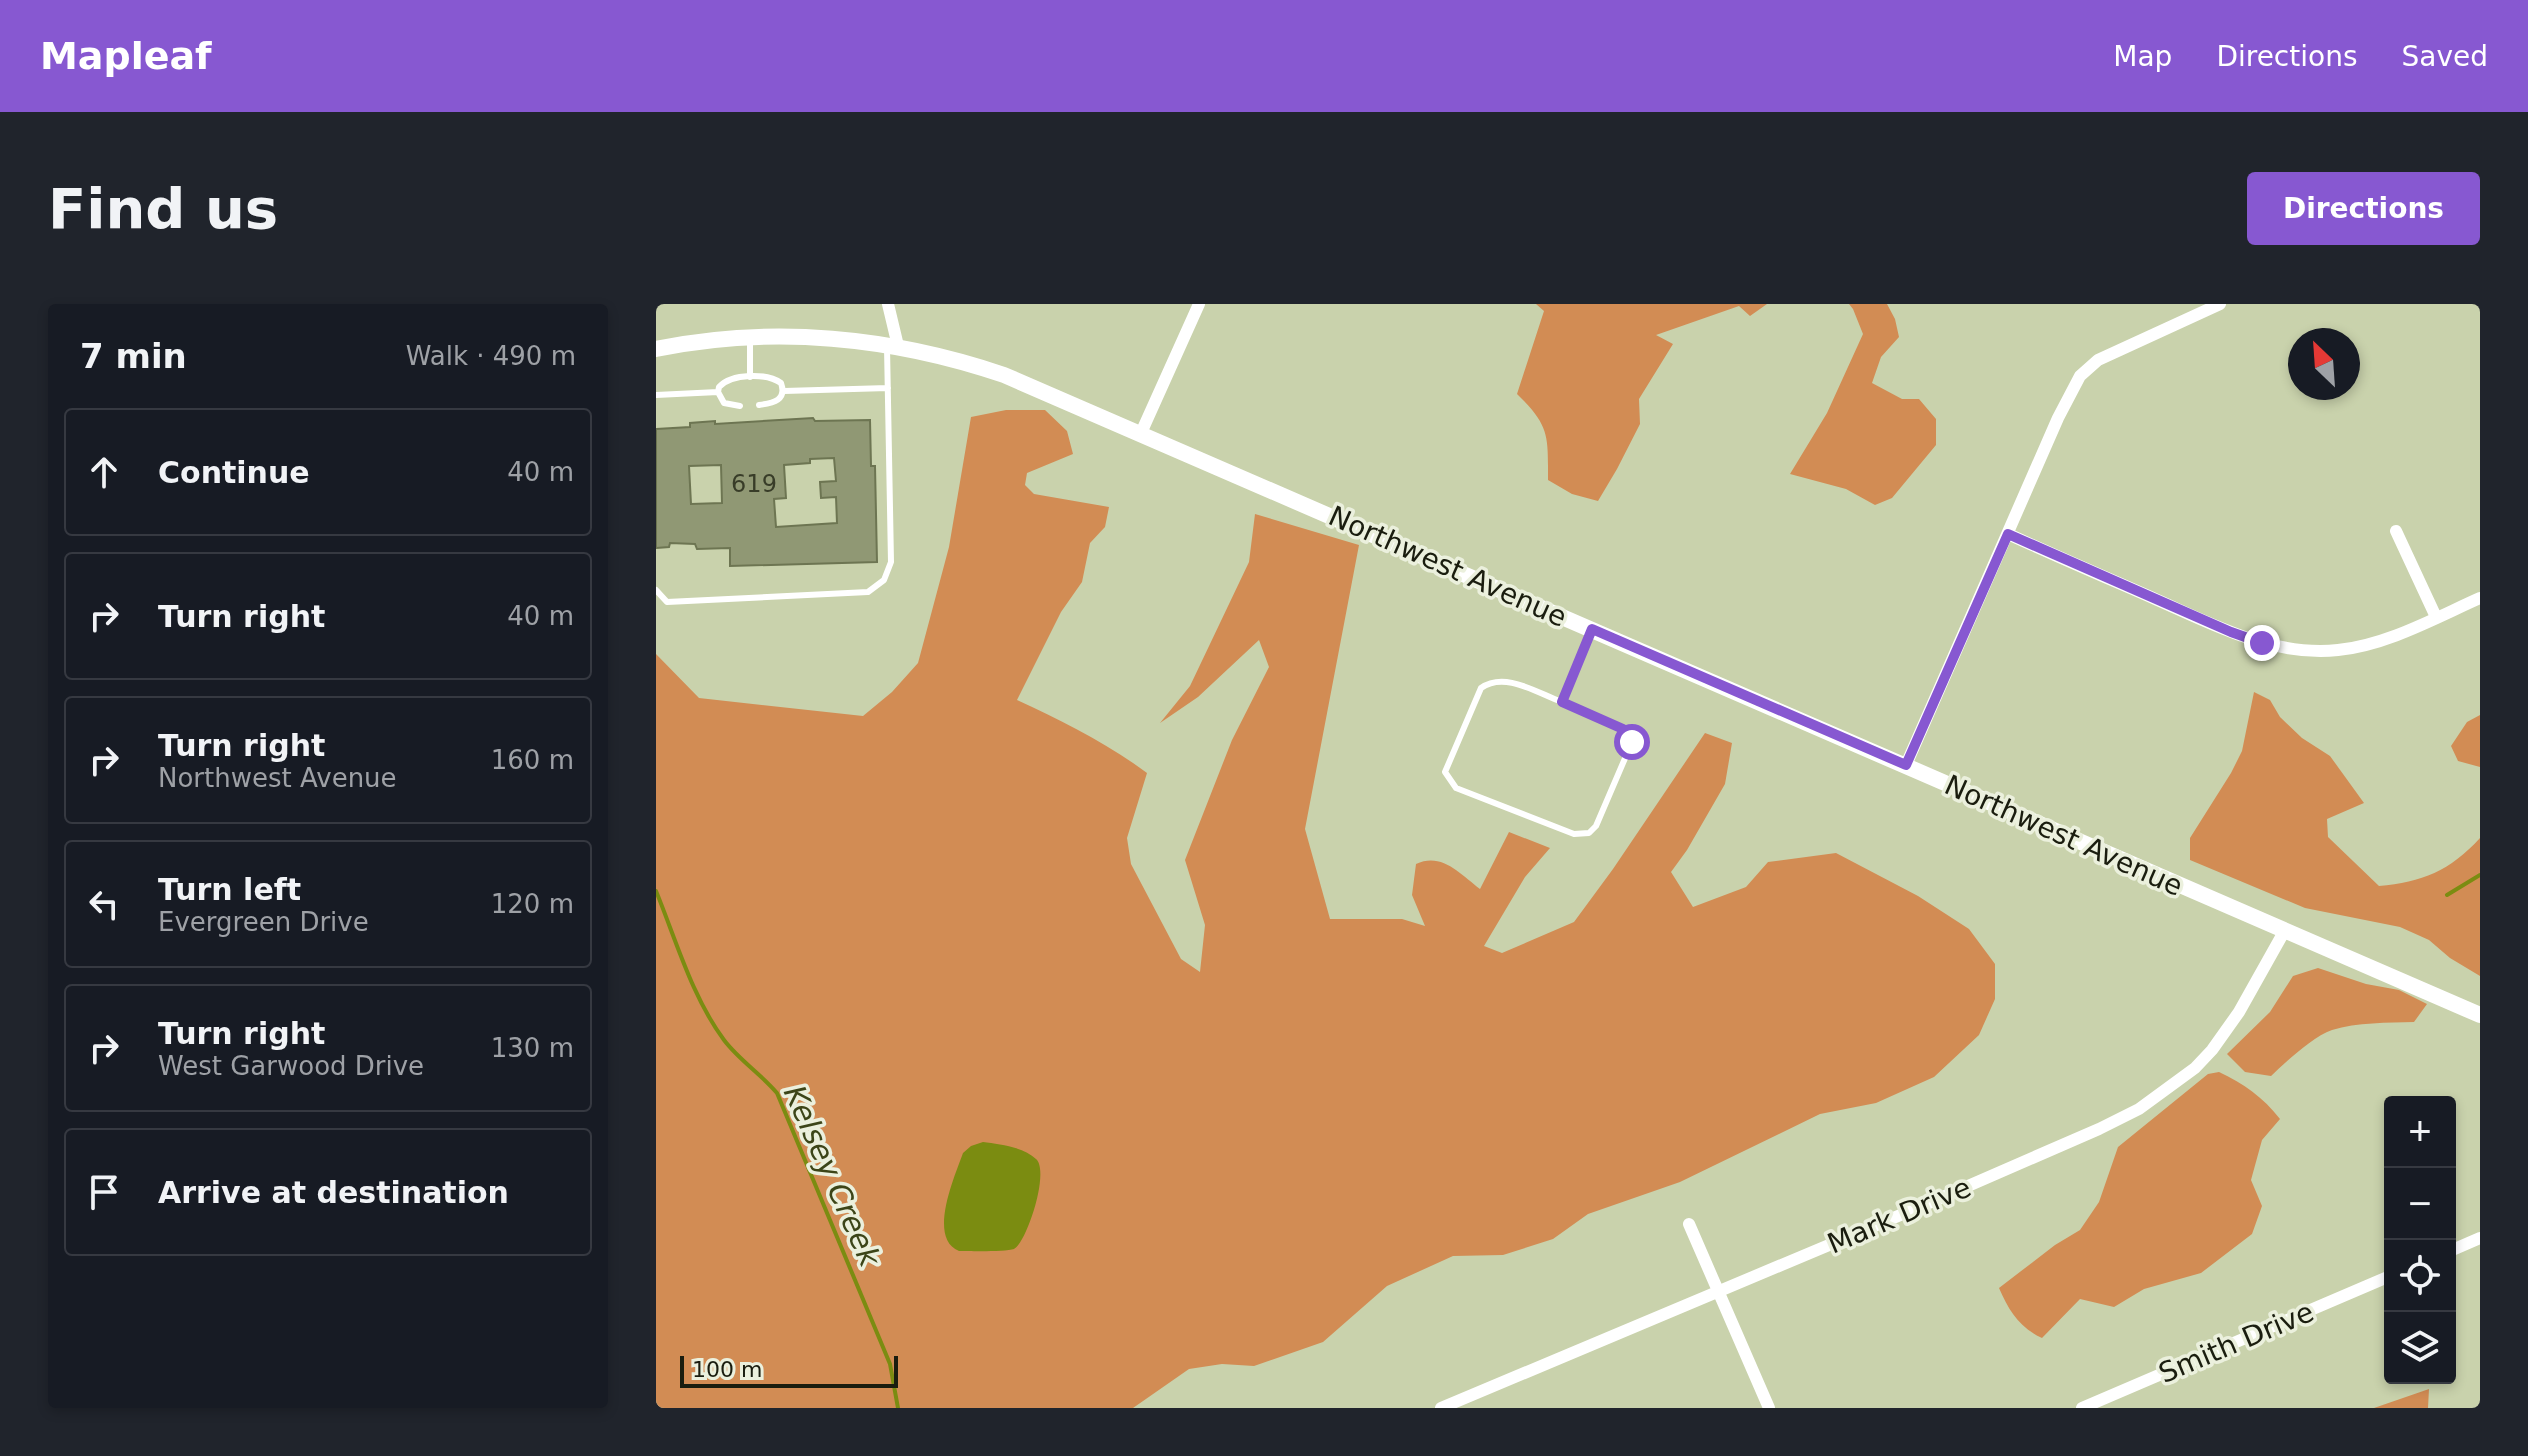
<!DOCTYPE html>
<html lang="en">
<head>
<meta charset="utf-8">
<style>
	:root { --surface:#171b24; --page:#20242c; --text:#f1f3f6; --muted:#9ea1a6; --line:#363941; --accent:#8758d1 }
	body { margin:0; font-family:"DejaVu Sans",sans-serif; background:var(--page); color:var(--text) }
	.controls { position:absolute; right:24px; bottom:24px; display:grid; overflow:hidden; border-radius:8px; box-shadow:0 4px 12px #0003 }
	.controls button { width:72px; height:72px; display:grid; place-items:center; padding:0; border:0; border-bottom:2px solid var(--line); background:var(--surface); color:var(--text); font:40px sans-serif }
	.compass { position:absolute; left:1632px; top:24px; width:72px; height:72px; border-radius:50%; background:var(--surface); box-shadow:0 4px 12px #0003; rotate:335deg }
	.scale { position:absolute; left:24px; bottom:20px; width:218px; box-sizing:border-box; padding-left:8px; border:4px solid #1a1d0f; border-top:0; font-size:22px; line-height:28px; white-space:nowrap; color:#1a1d0f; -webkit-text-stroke:6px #ebf0dd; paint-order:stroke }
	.stop { position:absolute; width:24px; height:24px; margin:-18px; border:6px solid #8758d1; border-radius:50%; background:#fff }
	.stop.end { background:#8758d1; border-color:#fff; box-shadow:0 2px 8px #0008 }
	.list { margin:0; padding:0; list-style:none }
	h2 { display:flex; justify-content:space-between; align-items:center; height:104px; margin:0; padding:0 32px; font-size:34px }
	h2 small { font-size:26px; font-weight:400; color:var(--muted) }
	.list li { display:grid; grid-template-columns:52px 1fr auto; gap:24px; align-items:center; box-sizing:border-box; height:128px; margin:0 16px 16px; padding:0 16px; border:2px solid var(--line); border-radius:8px }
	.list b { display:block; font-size:30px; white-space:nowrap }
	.list p { margin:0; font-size:26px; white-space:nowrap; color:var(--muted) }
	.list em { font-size:26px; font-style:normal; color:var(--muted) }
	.icon { flex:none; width:44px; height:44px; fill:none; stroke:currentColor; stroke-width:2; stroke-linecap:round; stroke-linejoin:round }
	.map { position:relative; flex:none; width:1824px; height:1104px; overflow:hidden; border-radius:8px }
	header { display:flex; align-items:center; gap:48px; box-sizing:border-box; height:112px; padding:0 40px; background:var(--accent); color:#fff }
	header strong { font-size:38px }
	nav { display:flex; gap:44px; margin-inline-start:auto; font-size:28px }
	.intro { display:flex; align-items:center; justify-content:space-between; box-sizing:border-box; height:192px; padding:0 48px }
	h1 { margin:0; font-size:56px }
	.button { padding:20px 36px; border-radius:8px; background:var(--accent); color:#fff; font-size:28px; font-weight:700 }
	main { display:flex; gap:48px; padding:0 48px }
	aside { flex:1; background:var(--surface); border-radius:8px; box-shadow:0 4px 12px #0003 }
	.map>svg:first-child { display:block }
</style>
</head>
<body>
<header>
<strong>Mapleaf</strong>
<nav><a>Map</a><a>Directions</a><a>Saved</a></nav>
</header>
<div class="intro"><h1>Find us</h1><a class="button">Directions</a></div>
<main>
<aside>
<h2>7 min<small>Walk · 490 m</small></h2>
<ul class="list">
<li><svg class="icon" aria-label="ahead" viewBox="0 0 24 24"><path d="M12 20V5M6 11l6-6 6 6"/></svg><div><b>Continue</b></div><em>40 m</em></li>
<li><svg class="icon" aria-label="right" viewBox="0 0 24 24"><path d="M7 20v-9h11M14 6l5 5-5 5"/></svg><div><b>Turn right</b></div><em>40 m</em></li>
<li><svg class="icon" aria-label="right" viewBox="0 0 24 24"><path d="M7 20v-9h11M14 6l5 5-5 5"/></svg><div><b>Turn right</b><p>Northwest Avenue</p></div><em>160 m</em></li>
<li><svg class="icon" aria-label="left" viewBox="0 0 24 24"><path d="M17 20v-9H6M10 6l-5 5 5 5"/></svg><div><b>Turn left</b><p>Evergreen Drive</p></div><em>120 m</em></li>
<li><svg class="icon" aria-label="right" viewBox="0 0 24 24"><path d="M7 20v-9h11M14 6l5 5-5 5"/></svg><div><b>Turn right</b><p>West Garwood Drive</p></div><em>130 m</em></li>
<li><svg class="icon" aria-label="arrive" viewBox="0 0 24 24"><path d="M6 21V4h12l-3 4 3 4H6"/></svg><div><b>Arrive at destination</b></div></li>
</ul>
</aside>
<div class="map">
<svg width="1824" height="1104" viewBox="0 0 1824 1104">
	<rect width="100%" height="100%" fill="#c9d2ac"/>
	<path fill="#d28c54" d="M880,0H1111L1094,12L1083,2L1000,31L1017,40L983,95L984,120L961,165L942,197L916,190L892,176C892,132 894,122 861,90L888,7Z
		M1193,0H1231L1239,15L1243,33L1225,53L1216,79L1246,95H1263L1280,115V141L1236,194L1219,201L1190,185L1134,170L1171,109L1207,30L1197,5Z
		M350,106H389L411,127L417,150L371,169L369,181L378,190L453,203L449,223L434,239L426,278L405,308L361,396C406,417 451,439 491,469L471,534L475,560L525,655L544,668L549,621L529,556L576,436L613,363L603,336L542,393L504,419L534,382L593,258L599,210L703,241L649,525L674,615H746L769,622L756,591L760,560C786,548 804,570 824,585L853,528L894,544L869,573L828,642L846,649L918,618L957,565L1049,429L1076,439L1069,480L1031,546L1015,568L1037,603L1090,583L1112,558L1180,549L1262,592L1313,625L1339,660V695L1323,731L1278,773L1220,799L1164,810L1024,878L932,910L897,935L847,951L797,952L731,982L667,1038L598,1062L566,1060L533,1065L477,1104H0V350L43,394L207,412L236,388L262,359L293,243L315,113Z
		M1598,388L1614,396L1624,413L1646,434L1674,452L1708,499L1671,515L1672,533L1723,582C1766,578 1794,567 1824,534V672L1794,654L1773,636L1744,623L1649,604L1534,556V534L1575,469L1586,447Z
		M1824,411V463L1802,457L1795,442L1811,418Z
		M1662,664L1710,680L1743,686L1771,700L1758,718C1732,719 1701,718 1676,726C1656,733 1630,758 1615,772L1589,768L1571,750L1614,708L1637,672Z
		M1563,768C1588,780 1607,793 1624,815L1606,836L1595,876L1606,902L1596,930L1545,969L1488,985L1458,1003L1424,995L1386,1034C1363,1023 1353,1007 1343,984L1399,941L1424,926L1443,898L1462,843L1552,770Z
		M1773,1085L1772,1104H1718Z"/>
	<path fill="#7b8c11" d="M327,838C343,840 368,843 380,855C394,867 371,938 358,945C350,948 314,947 303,947C271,934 299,872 307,849L315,842Z"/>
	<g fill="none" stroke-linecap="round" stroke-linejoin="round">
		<path stroke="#7b8c11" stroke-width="4" d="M0,587C20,636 36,693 68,736C83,756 105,770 121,789L234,1060L242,1104
			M1791,591L1824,571"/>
	</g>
	<path fill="#909874" stroke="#6d7552" stroke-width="2" fill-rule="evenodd" d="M157,114L159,117L214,116L215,162H219L221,258L74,262V244L41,245L39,240L14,239L13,243L0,244V125L34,123V119L59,117V120ZM178,154L180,177L164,178L165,194L180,193L181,219L120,223L118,195L130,194L128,161L154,159V155ZM65,161L66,199L35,200L33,162Z"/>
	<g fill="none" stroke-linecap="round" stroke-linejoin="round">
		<path stroke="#fff" stroke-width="6" d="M94,37V73
			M128,87L232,84
			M0,91L62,88
			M84,102L68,99L62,88L63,83C76,69 111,69 125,79C131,96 118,99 103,101
			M0,286L11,298L212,288L228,276L235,258L231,43
			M906,398L967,425L976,438L940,522L933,529L918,530L800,484L789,468L825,384C849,367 881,389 906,398L935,329"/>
		<path stroke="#fff" stroke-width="12" d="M232,0L242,42
			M485,129L543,0
			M1740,227L1780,313
			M1352,230C1400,252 1449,273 1497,294C1556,320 1616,353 1682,346C1731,341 1779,314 1824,294
			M1250,461L1402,114L1424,72L1442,56L1564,0
			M1033,920L1113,1104
			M1794,947L1824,934
			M785,1104L1273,899L1443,825L1483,805L1539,764L1556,746L1583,708L1629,626
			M1426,1104L1734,972"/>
		<path stroke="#fff" stroke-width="16" d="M0,45C117,21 236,33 348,71L1824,711"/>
	</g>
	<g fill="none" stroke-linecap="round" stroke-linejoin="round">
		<path stroke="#8758d1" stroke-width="10" d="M976,438L967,425L906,398L936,325L1250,461L1352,230L1575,328L1606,339"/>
	</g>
	<g text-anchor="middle" stroke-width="7" stroke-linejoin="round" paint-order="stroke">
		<g font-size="24" fill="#383c28">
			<text x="98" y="188">619</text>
		</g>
		<g font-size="28" fill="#1a1d0f" stroke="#ebf0dd">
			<text transform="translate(792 262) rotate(24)" y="10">Northwest Avenue</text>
			<text transform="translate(1408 531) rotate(24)" y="10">Northwest Avenue</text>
			<text transform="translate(1243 911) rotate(-23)" y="10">Mark Drive</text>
			<text transform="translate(1580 1038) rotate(-23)" y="10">Smith Drive</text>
		</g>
		<g font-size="30" font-style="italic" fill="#3c4518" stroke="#ebf0dd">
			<text transform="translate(176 872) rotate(66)" y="10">Kelsey Creek</text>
		</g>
	</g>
</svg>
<div class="controls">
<button>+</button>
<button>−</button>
<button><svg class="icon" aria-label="locate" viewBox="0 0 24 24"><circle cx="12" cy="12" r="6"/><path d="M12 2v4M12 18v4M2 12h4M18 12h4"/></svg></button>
<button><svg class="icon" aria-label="layers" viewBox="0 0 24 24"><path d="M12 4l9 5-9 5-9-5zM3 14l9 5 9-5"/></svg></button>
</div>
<svg class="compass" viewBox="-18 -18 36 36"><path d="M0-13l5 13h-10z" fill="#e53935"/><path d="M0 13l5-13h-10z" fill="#9ea1a6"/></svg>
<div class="scale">100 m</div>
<div class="stop" style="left:976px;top:438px"></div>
<div class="stop end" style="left:1606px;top:339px"></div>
</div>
</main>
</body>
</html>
